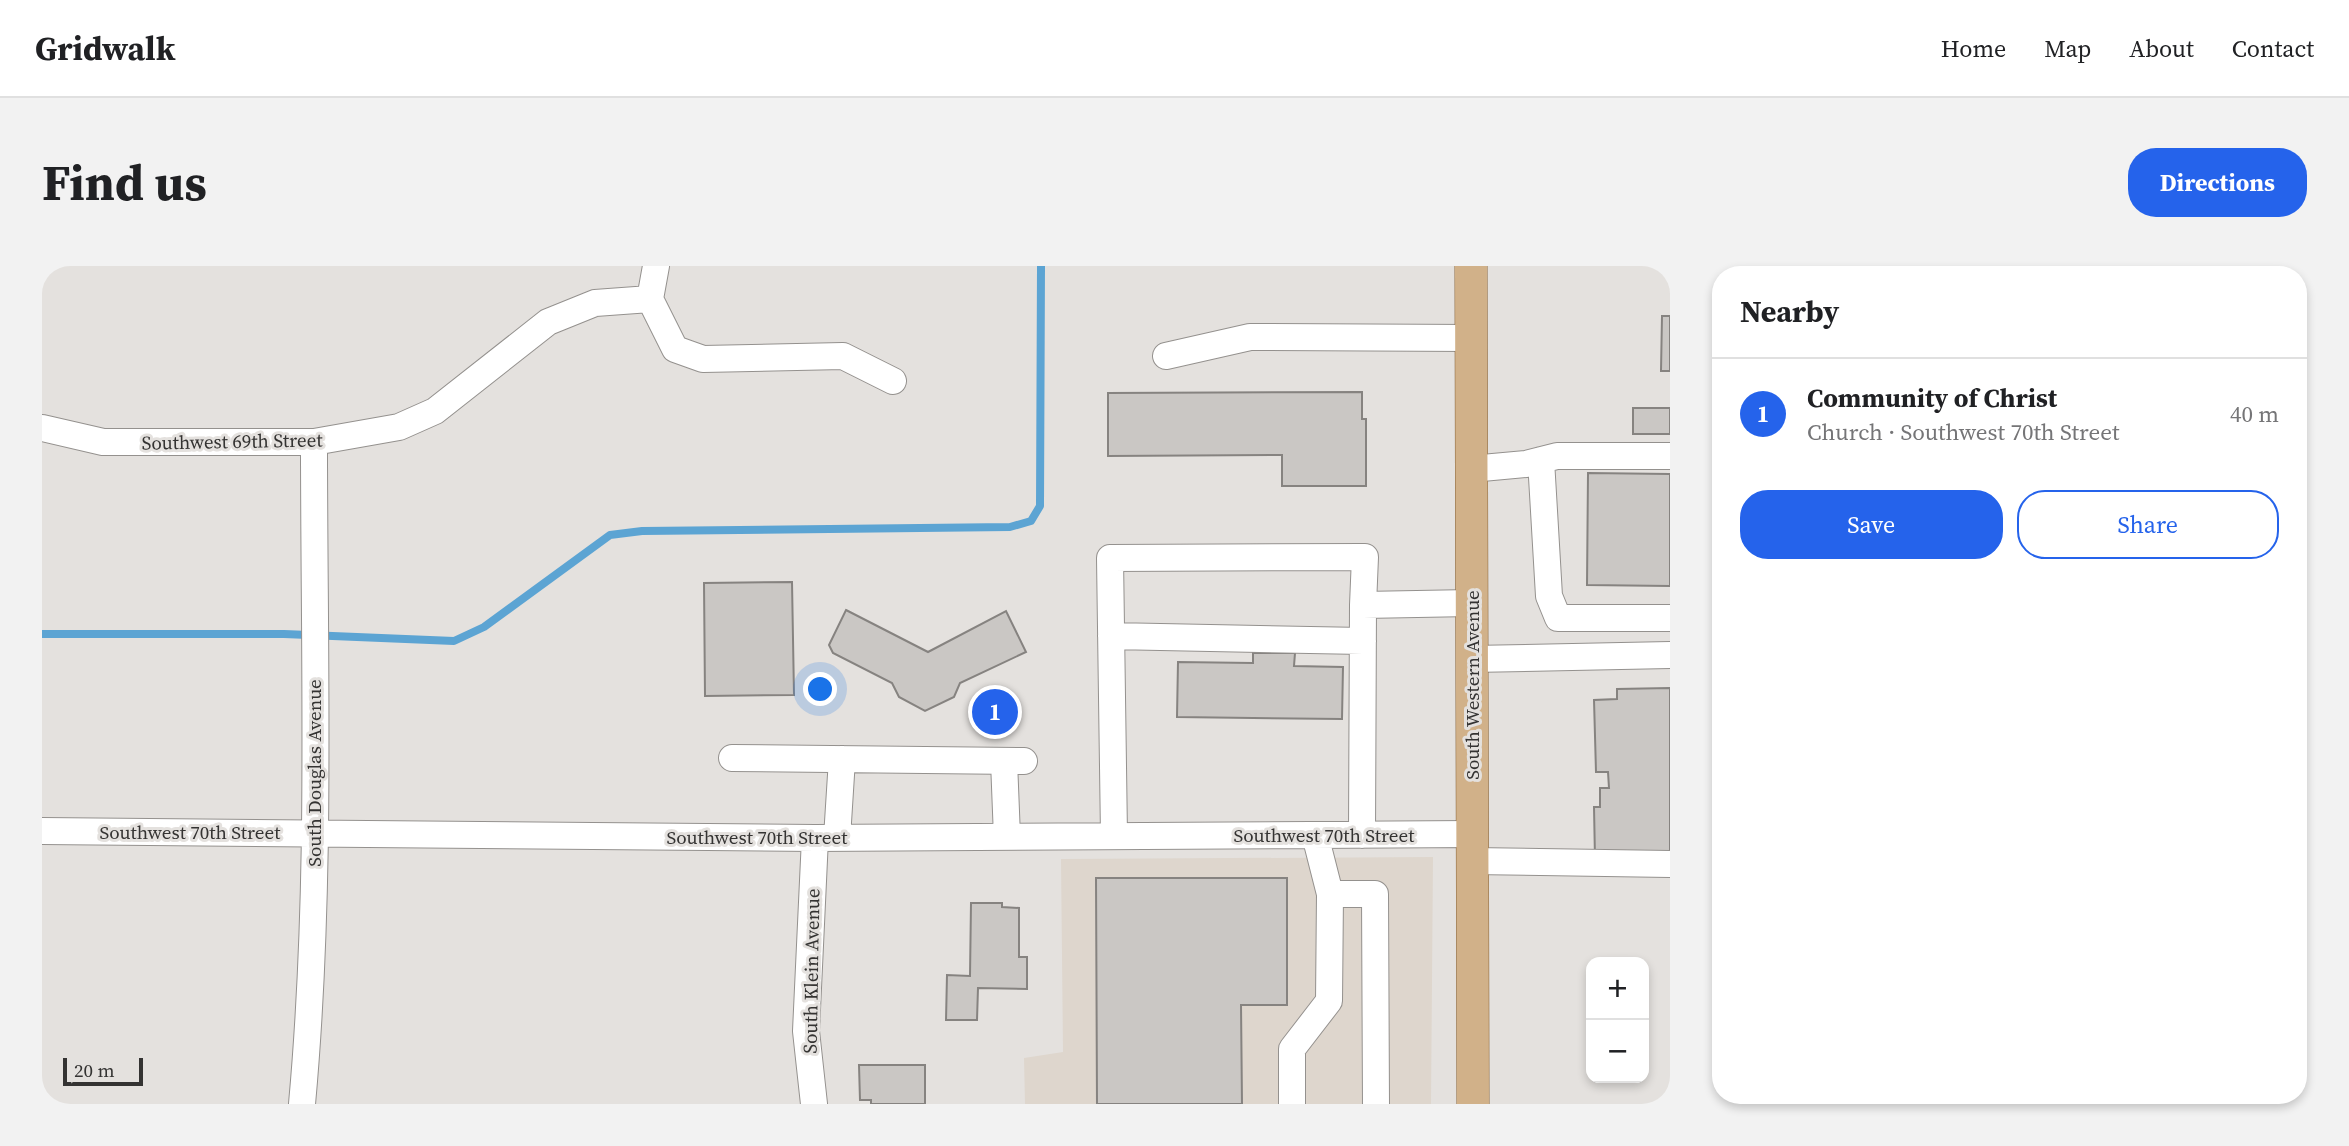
<!DOCTYPE html>
<html lang="en">
<head>
<meta charset="utf-8">
<style>
	:root { --surface:#fff; --page:#f2f2f2; --text:#202124; --muted:#757577; --line:#e0e0e0; --accent:#2563eb }
	body { margin:0; font-family:"Source Serif 4",serif; background:var(--page); color:var(--text) }
	.controls { position:absolute; right:21px; bottom:21px; display:grid; overflow:hidden; border-radius:14px; box-shadow:0 4px 10px #0003 }
	.controls button { width:63px; height:63px; display:grid; place-items:center; padding:0; border:0; border-bottom:2px solid var(--line); background:var(--surface); color:var(--text); font:35px sans-serif }
	.scale { position:absolute; left:21px; bottom:18px; width:80px; box-sizing:border-box; padding-left:7px; border:4px solid #343332; border-top:0; font-size:19px; line-height:24px; white-space:nowrap; color:#343332; -webkit-text-stroke:5px #e4e1de; paint-order:stroke }
	.you { position:absolute; left:779px; top:424px; width:24px; height:24px; margin:-18px; border:5px solid #fff; border-radius:50%; background:#1a73e8; box-shadow:0 0 0 10px #1a73e833 }
	.badge { display:grid; place-items:center; width:46px; height:46px; border-radius:50%; background:var(--accent); color:#fff; font-size:23px; font-weight:700 }
	.pin { position:absolute; translate:-50% -50%; border:4px solid #fff; box-shadow:0 2px 7px #0006 }
	.list { margin:0; padding:0; list-style:none }
	h2 { display:flex; justify-content:space-between; align-items:center; height:91px; margin:0; padding:0 28px; font-size:30px }
	h2 small { font-size:23px; font-weight:400; color:var(--muted) }
	.list li { display:grid; grid-template-columns:46px 1fr auto; gap:21px; align-items:center; box-sizing:border-box; height:112px; padding:0 28px; border-top:2px solid var(--line) }
	.list b { display:block; font-size:26px; white-space:nowrap }
	.list p { margin:0; font-size:23px; white-space:nowrap; color:var(--muted) }
	.list em { font-size:23px; font-style:normal; color:var(--muted) }
	.actions { display:flex; gap:14px; padding:21px 28px }
	.actions a { flex:1; padding:16px 0; border:2px solid var(--accent); border-radius:28px; text-align:center; font-size:24px; color:var(--accent) }
	.actions .main { background:var(--accent); color:#fff }
	.map { position:relative; flex:none; width:1628px; height:838px; overflow:hidden; border-radius:28px }
	header { display:flex; align-items:center; gap:42px; box-sizing:border-box; height:98px; padding:0 35px; background:var(--surface); border-bottom:2px solid var(--line) }
	header strong { font-size:33px }
	nav { display:flex; gap:38px; margin-inline-start:auto; font-size:24px }
	.intro { display:flex; align-items:center; justify-content:space-between; box-sizing:border-box; height:168px; padding:0 42px }
	h1 { margin:0; font-size:49px }
	.button { padding:18px 32px; border-radius:28px; background:var(--accent); color:#fff; font-size:24px; font-weight:700 }
	main { display:flex; gap:42px; padding:0 42px }
	aside { flex:1; background:var(--surface); border-radius:28px; box-shadow:0 4px 10px #0003 }
	.map>svg:first-child { display:block }
</style>
</head>
<body>
<header>
<strong>Gridwalk</strong>
<nav><a>Home</a><a>Map</a><a>About</a><a>Contact</a></nav>
</header>
<div class="intro"><h1>Find us</h1><a class="button">Directions</a></div>
<main>
<div class="map">
<svg width="1628" height="838" viewBox="0 0 1628 838">
	<rect width="100%" height="100%" fill="#e4e1de"/>
	<path fill="#ded6cd" d="M1391,591L1389,838H983L982,792L1021,786L1019,593Z"/>
	<g fill="none" stroke-linecap="round" stroke-linejoin="round">
		<path stroke="#5ca4d3" stroke-width="8" d="M0,368H242L412,375L442,361L568,269L600,265L968,261L989,255L998,240L999,0"/>
	</g>
	<path fill="#cac7c4" stroke="#868380" stroke-width="2" d="M1620,50H1628V105H1619Z
		M1320,126V153H1324V220H1240V189L1066,190V127Z
		M1591,142H1628V168H1591Z
		M1546,207L1628,208V320L1545,319Z
		M750,316L752,429L663,430L662,317Z
		M804,344L886,386L964,345L984,386L918,417L912,431L883,445L857,431L850,417L791,387L787,379Z
		M1211,387H1253L1252,400L1301,401L1300,453L1135,451L1136,396L1211,397Z
		M1628,422V591L1553,593L1552,541H1558V522H1567L1566,506H1554L1552,434L1575,433V423Z
		M1054,612H1245V739H1199L1200,838H1055Z
		M929,637H960V641L977,642V691H985V723L936,722L935,754H904L905,709L928,710Z
		M817,799H883V838H829V834H818Z"/>
	<g fill="none" stroke-linecap="round" stroke-linejoin="round">
		<g stroke="#94918e" stroke-width="28">
			<path id="minor" d="M608,33L614,0
				M1124,90L1208,71L1429,72
				M0,162L61,176H272L357,161L393,145L506,56L553,37L608,33L633,83L661,93L801,90L851,115
				M1499,194L1507,330L1516,352H1628
				M1429,203L1484,198L1515,190H1628
				M1069,370L1321,375
				M1429,393L1628,389
				M690,492L982,495
				M962,495L965,571
				M0,565L773,572L1430,568
				M1320,569L1321,339L1429,337
				M1072,570L1068,292L1323,291L1321,339
				M795,572L800,493
				M1430,595L1628,598
				M1288,628H1333L1334,838
				M260,838C280,619 272,396 272,176
				M772,838L764,765L773,572
				M1250,838V783L1287,735L1288,628L1273,569"/>
		</g>
		<g stroke="#876338" stroke-width="33">
			<path id="major" d="M1429,0L1431,838"/>
		</g>
		<use href="#minor" stroke="#fff" stroke-width="26"/>
		<use href="#major" stroke="#d1b189" stroke-width="32"/>
	</g>
	<g text-anchor="middle" stroke-width="6" stroke-linejoin="round" paint-order="stroke">
		<g font-size="19" fill="#343332" stroke="#e4e1de">
			<text transform="translate(190 175) rotate(-1)" y="7">Southwest 69th Street</text>
			<text transform="translate(1430 419) rotate(-90)" y="7">South Western Avenue</text>
			<text transform="translate(272 507) rotate(-90)" y="7">South Douglas Avenue</text>
			<text x="148" y="573">Southwest 70th Street</text>
			<text x="1282" y="576">Southwest 70th Street</text>
			<text x="715" y="578">Southwest 70th Street</text>
			<text transform="translate(769 705) rotate(-89)" y="7">South Klein Avenue</text>
		</g>
	</g>
</svg>
<div class="controls">
<button>+</button>
<button>−</button>
</div>
<div class="scale">20 m</div>
<div class="you"></div>
<div class="pin badge" style="left:953px;top:446px">1</div>
</div>
<aside>
<h2>Nearby<small></small></h2>
<ul class="list">
<li><span class="badge">1</span><div><b>Community of Christ</b><p>Church · Southwest 70th Street</p></div><em>40 m</em></li>
</ul>
<div class="actions"><a class="main">Save</a><a>Share</a></div>
</aside>
</main>
</body>
</html>
